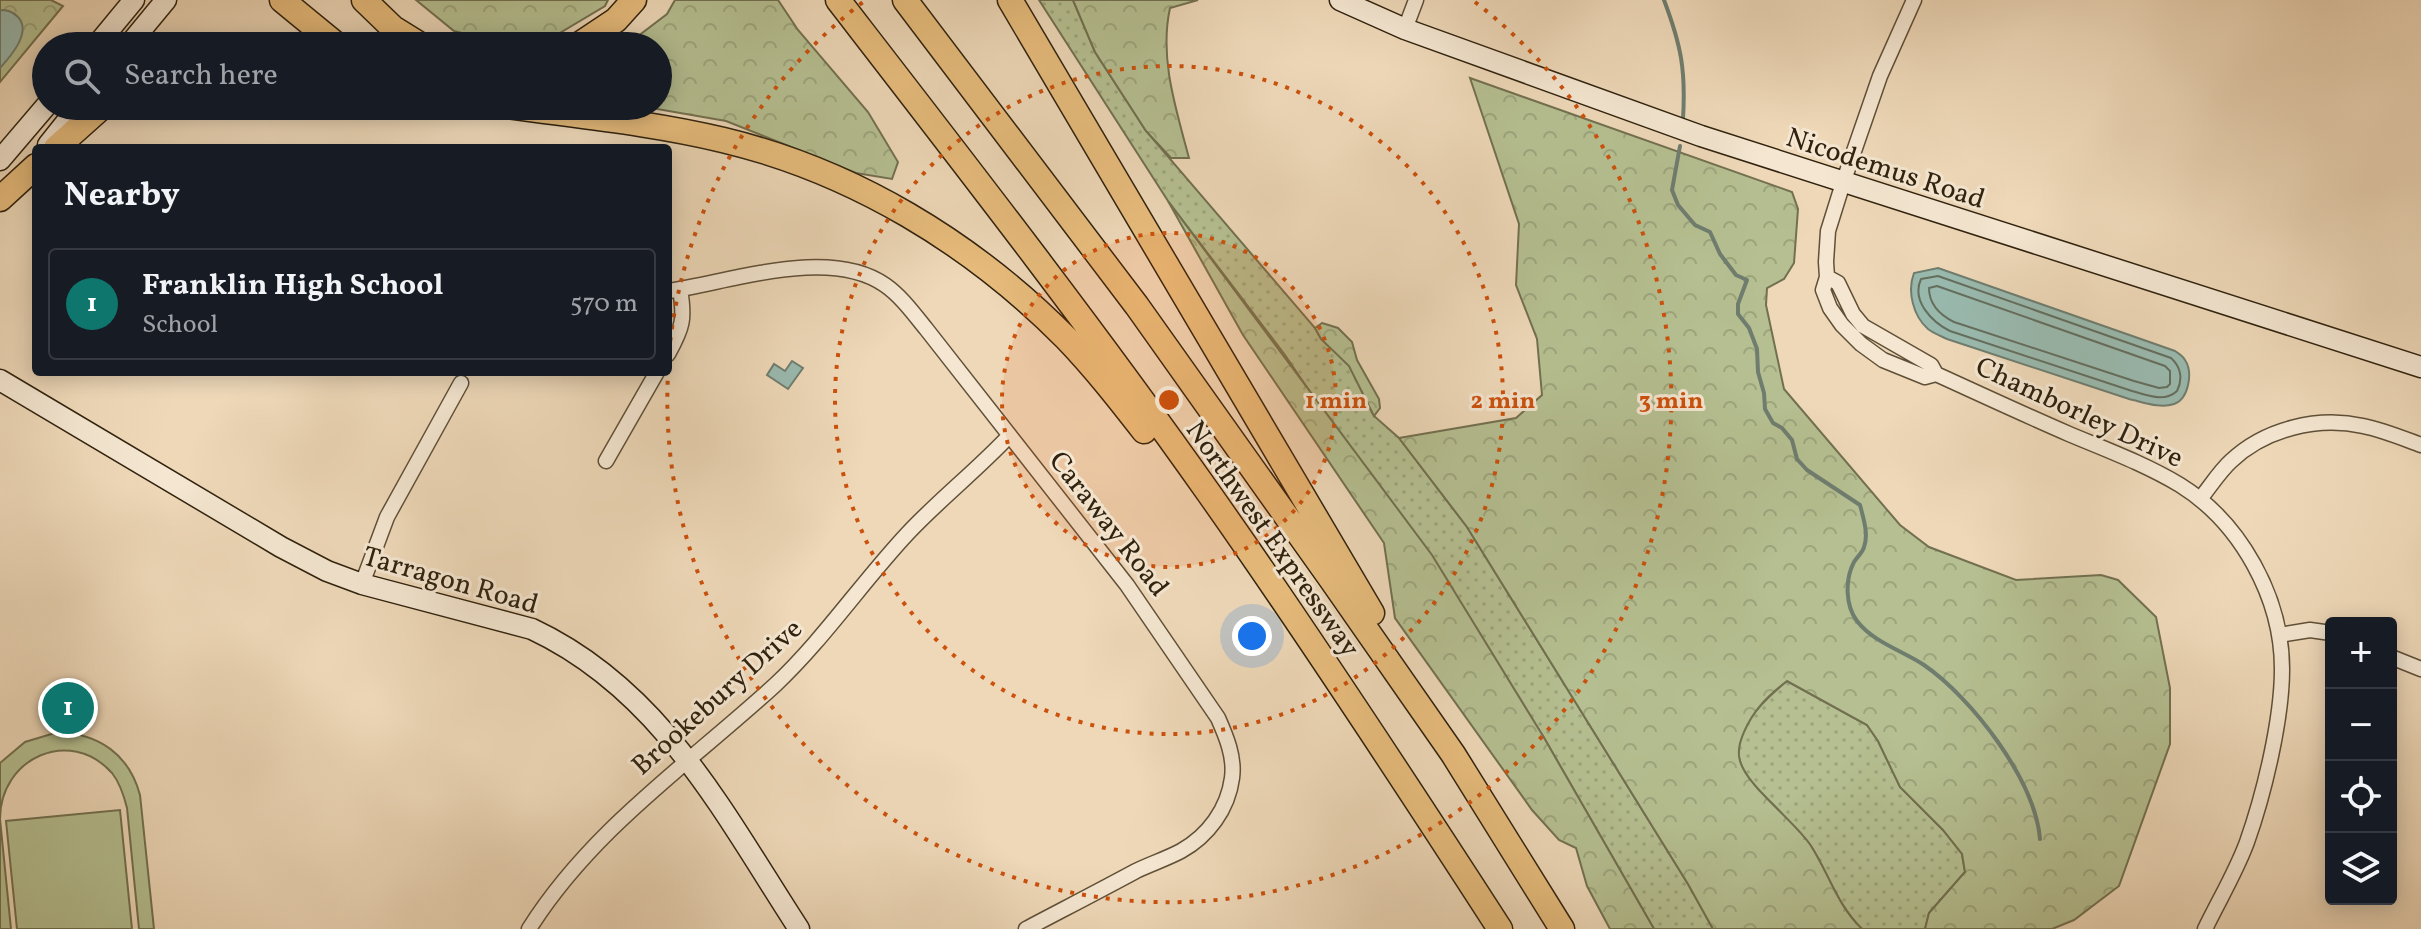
<!DOCTYPE html>
<html lang="en">
<head>
<meta charset="utf-8">
<style>
	:root { --surface:#171b24; --page:#20242c; --text:#f1f3f6; --muted:#9ea1a6; --line:#363941; --accent:#0f766e }
	body { margin:0; font-family:Vollkorn,serif; background:var(--page); color:var(--text) }
	.controls { position:absolute; right:24px; bottom:24px; display:grid; overflow:hidden; border-radius:8px; box-shadow:0 4px 20px #0003 }
	.controls button { width:72px; height:72px; display:grid; place-items:center; padding:0; border:0; border-bottom:2px solid var(--line); background:var(--surface); color:var(--text); font:40px sans-serif }
	.you { position:absolute; left:1252px; top:636px; width:28px; height:28px; margin:-20px; border:6px solid #fff; border-radius:50%; background:#1a73e8; box-shadow:0 0 0 12px #1a73e833 }
	.badge { display:grid; place-items:center; width:52px; height:52px; border-radius:50%; background:var(--accent); color:#fff; font-size:26px; font-weight:700 }
	.pin { position:absolute; translate:-50% -50%; border:4px solid #fff; box-shadow:0 2px 8px #0006 }
	.list { margin:0; padding:0; list-style:none }
	h2 { display:flex; justify-content:space-between; align-items:center; height:104px; margin:0; padding:0 32px; font-size:34px }
	h2 small { font-size:26px; font-weight:400; color:var(--muted) }
	.list li { display:grid; grid-template-columns:52px 1fr auto; gap:24px; align-items:center; box-sizing:border-box; height:112px; margin:0 16px 16px; padding:0 16px; border:2px solid var(--line); border-radius:8px }
	.list b { display:block; font-size:30px; white-space:nowrap }
	.list p { margin:0; font-size:26px; white-space:nowrap; color:var(--muted) }
	.list em { font-size:26px; font-style:normal; color:var(--muted) }
	.icon { flex:none; width:44px; height:44px; fill:none; stroke:currentColor; stroke-width:2; stroke-linecap:round; stroke-linejoin:round }
	.map { position:relative; flex:none; width:2421px; height:929px; overflow:hidden }
	.search { position:absolute; background:var(--surface); box-shadow:0 4px 20px #0003; left:32px; top:32px; width:640px; height:88px; display:flex; align-items:center; gap:20px; box-sizing:border-box; padding:0 28px; border-radius:44px; color:var(--muted); font-size:30px }
	.panel { position:absolute; background:var(--surface); box-shadow:0 4px 20px #0003; left:32px; top:144px; width:640px; height:232px; border-radius:8px }
	.map>svg:first-child { display:block }
</style>
</head>
<body>
<div class="map">
<svg width="2421" height="929" viewBox="0 0 2421 929">
	<defs>
		<pattern id="grass-dots" width="8" height="8" patternUnits="userSpaceOnUse" patternTransform="scale(2)"><rect width="8" height="8" fill="#b5bf91"/><path d="M2 2h.1M6 6h.1" fill="none" stroke="#9ca47c" stroke-width="1.8" stroke-linecap="round"/></pattern>
		<pattern id="forest-crowns" width="20" height="18" patternUnits="userSpaceOnUse" patternTransform="scale(2)"><rect width="20" height="18" fill="#b5bf91"/><path d="M2 6a3 3 0 1 1 6 0M12 15a3 3 0 1 1 6 0" fill="none" stroke="#9ca47c"/></pattern>
	</defs>
	<rect width="100%" height="100%" fill="#eed8b8"/>
	<filter id="stains"><feTurbulence type="fractalNoise" baseFrequency=".0025" numOctaves="4"/><feColorMatrix values="0 0 0 0 .2 0 0 0 0 .09 0 0 0 0 .02 0 0 0 .5 -.17"/></filter>
	<radialGradient id="worn" r=".72"><stop offset=".6" stop-color="#630" stop-opacity="0"/><stop offset="1" stop-color="#630" stop-opacity=".3"/></radialGradient>
	<path fill="url(#grass-dots)" stroke="#727050" stroke-width="2" d="M1039,0H1073L1095,52L1146,131L1315,328L1321,339L1349,365L1374,416L1399,438L1467,527L1688,884L1713,929H1654L1543,736L1285,355L1168,201Z
		M1787,681L1867,725L1878,741L1900,787L1943,830L1962,854L1965,872L1929,913L1925,929H1862C1837,905 1829,874 1811,846C1804,836 1795,827 1786,818C1773,803 1745,780 1740,761C1730,730 1766,698 1787,681Z"/>
	<path fill="url(#forest-crowns)" stroke="#727050" stroke-width="2" d="M0,0H51L63,6L0,82Z
		M416,0H608L605,6L558,34L507,45L454,31Z
		M675,0H778L798,30L868,112L898,162L892,179L856,173L726,121L640,106H658V46H625L667,14Z
		M1073,0H1198L1170,8C1159,58 1176,109 1189,158H1171L1146,131L1095,52Z
		M1470,78L1792,192L1798,209L1794,263L1784,279L1767,288L1766,305L1784,389L1900,525L1929,547L2016,580L2101,575L2118,580L2156,617L2170,688V744L2119,886L2074,920L2052,929H1925L1929,913L1965,872L1962,854L1943,830L1900,787L1878,741L1867,725L1787,681C1768,696 1754,709 1744,732C1740,741 1737,751 1740,761C1747,787 1795,821 1811,846C1829,874 1837,905 1862,929H1713L1688,884L1467,527L1399,438L1516,418L1542,395L1537,339L1516,285L1519,224Z
		M1168,201L1432,555L1543,736L1654,929H1610L1587,886L1576,848L1559,840L1532,810L1395,618L1384,543L1243,335Z
		M1322,323L1338,328L1352,342L1357,360L1379,399L1380,408L1374,416L1349,366L1321,339L1315,328Z"/>
	<path fill="#b5bf91" stroke="#727050" stroke-width="2" d="M58,732C99,734 129,754 140,795L154,929H139L127,808C124,796 120,783 112,773C70,726 0,758 0,819L11,929H0V763L25,742Z
		M120,810L132,929H17L6,821Z"/>
	<path fill="#99baaf" stroke="#6f7d6f" stroke-width="2" d="M0,10C7,10 12,11 18,17C32,32 11,56 0,68Z
		M1938,268L2175,351C2179,354 2183,356 2185,360C2193,372 2189,399 2174,404C2160,409 2143,402 2129,399L1947,339C1941,336 1933,333 1928,329C1913,316 1907,291 1914,273Z
		M792,361L803,368L788,389L767,375L774,364L785,371Z"/>
	<g fill="none" stroke-linecap="round" stroke-linejoin="round">
		<path stroke="#646e5e" stroke-width="2" d="M1938,276L2171,358C2181,367 2183,379 2177,391C2164,403 2147,395 2132,391L1950,331C1932,322 1911,301 1921,279Z
			M1937,286L2165,366L2170,371V384L2167,387L2159,388L2134,381L1954,322C1940,315 1929,305 1929,288Z"/>
		<path stroke="#6f7d6f" stroke-width="4" d="M1664,0C1681,45 1686,70 1683,119
			M1680,146L1672,190L1678,205L1695,225L1710,232L1720,254L1736,275L1747,280L1738,304V314L1749,328L1757,349L1758,372L1764,393L1765,409L1773,423L1782,428L1792,440L1797,459L1807,470L1860,505C1863,517 1869,534 1864,547C1863,552 1857,557 1854,562C1845,579 1845,605 1857,621C1873,642 1903,651 1924,665C1972,698 2035,780 2040,839"/>
		<g stroke="#605038" stroke-width="17">
			<path id="street" d="M1914,0L1880,76L1843,183L1828,231L1826,262L1827,277L1823,290L1830,308L1842,325L1861,344L1883,360L1925,377L1936,374
				M1405,29L1416,0
				M1827,277L1838,283L1853,314L1863,326L1931,365L1936,374C1980,394 2025,415 2069,434C2107,450 2145,464 2180,485C2241,523 2282,598 2282,669C2282,720 2264,794 2247,842C2236,872 2219,900 2205,929
				M668,291C731,282 829,246 885,285C901,296 914,314 927,330L1127,585L1218,718C1226,736 1235,757 1232,778C1228,809 1208,836 1181,851C1166,859 1150,864 1136,871C1099,891 1062,910 1026,929
				M668,354C683,327 685,319 680,289
				M606,461L657,372
				M2200,499C2210,487 2219,472 2231,461C2265,429 2317,416 2363,426C2383,430 2402,438 2421,445
				M362,584L387,517L461,383
				M2279,635L2310,630L2331,633
				M2391,657L2421,669
				M529,929C592,829 690,763 775,685C824,639 862,582 908,533C940,499 977,470 1009,436"/>
		</g>
		<g stroke="#30220e" stroke-width="23">
			<path id="secondary" d="M1340,0L1405,29L1701,136L2421,367
				M96,46L134,0
				M128,46L166,0
				M48,145L79,106
				M0,160L46,106
				M0,380L281,547L327,571L362,584L532,629C662,690 724,814 799,929"/>
		</g>
		<g stroke="#30220e" stroke-width="27">
			<path id="highway" d="M282,0L338,46
				M364,0L393,28L422,46
				M838,0C964,163 1090,325 1208,492C1309,635 1405,782 1500,929
				M905,0L1137,306L1331,579L1453,754L1562,929
				M1010,0L1372,613
				M577,46L616,20L634,0
				M507,106C579,116 652,123 723,140C853,171 972,243 1066,338C1094,367 1119,399 1144,431
				M56,148L103,106
				M0,199L36,166"/>
		</g>
		<use href="#street" stroke="#f4e6d1" stroke-width="14"/>
		<use href="#secondary" stroke="#f4e6d1" stroke-width="20"/>
		<use href="#highway" stroke="#e7bc7c" stroke-width="24"/>
	</g>
	<circle cx="1169" cy="400" r="167" fill="#cc510c" fill-opacity=".12"/>
	<g fill="none" stroke="#cc510c" stroke-width="4" stroke-dasharray="4 8">
		<circle cx="1169" cy="400" r="167"/>
		<circle cx="1169" cy="400" r="334"/>
		<path d="M668 365A502 502 0 0 1 863 2M1475 2A502 502 0 1 1 668 374"/>
	</g>
	<g text-anchor="middle" stroke-width="6" stroke-linejoin="round" paint-order="stroke">
		<g font-size="28" fill="#30220e" stroke="#f4e6d1">
			<text transform="translate(1886 167) rotate(18)" y="10">Nicodemus Road</text>
			<text transform="translate(2080 411) rotate(25)" y="10">Chamborley Drive</text>
			<text transform="translate(1110 523) rotate(52)" y="10">Caraway Road</text>
			<text transform="translate(1274 538) rotate(55)" y="10">Northwest Expressway</text>
			<text transform="translate(451 579) rotate(16)" y="10">Tarragon Road</text>
			<text transform="translate(716 696) rotate(-42)" y="10">Brookebury Drive</text>
		</g>
	</g>
	<circle cx="1169" cy="400" r="12" fill="#cc510c" stroke="#f4e6d1" stroke-width="4"/>
	<g font-size="24" text-anchor="middle" font-weight="bold" fill="#cc510c" stroke="#f4e6d1" stroke-width="6" stroke-linejoin="round" paint-order="stroke">
		<text x="1336" y="408">1 min</text>
		<text x="1503" y="408">2 min</text>
		<text x="1671" y="408">3 min</text>
	</g>
	<rect width="100%" height="100%" filter="url(#stains)"/>
	<rect width="100%" height="100%" fill="url(#worn)"/>
</svg>
<div class="controls">
<button>+</button>
<button>−</button>
<button><svg class="icon" aria-label="locate" viewBox="0 0 24 24"><circle cx="12" cy="12" r="6"/><path d="M12 2v4M12 18v4M2 12h4M18 12h4"/></svg></button>
<button><svg class="icon" aria-label="layers" viewBox="0 0 24 24"><path d="M12 4l9 5-9 5-9-5zM3 14l9 5 9-5"/></svg></button>
</div>
<div class="you"></div>
<div class="pin badge" style="left:68px;top:708px">1</div>
<div class="search"><svg class="icon" aria-label="search" viewBox="0 0 24 24"><circle cx="10" cy="10" r="6"/><path d="M15 15l6 6"/></svg>Search here</div>
<section class="panel">
<h2>Nearby<small></small></h2>
<ul class="list">
<li><span class="badge">1</span><div><b>Franklin High School</b><p>School</p></div><em>570 m</em></li>
</ul>
</section>
</div>
</body>
</html>
